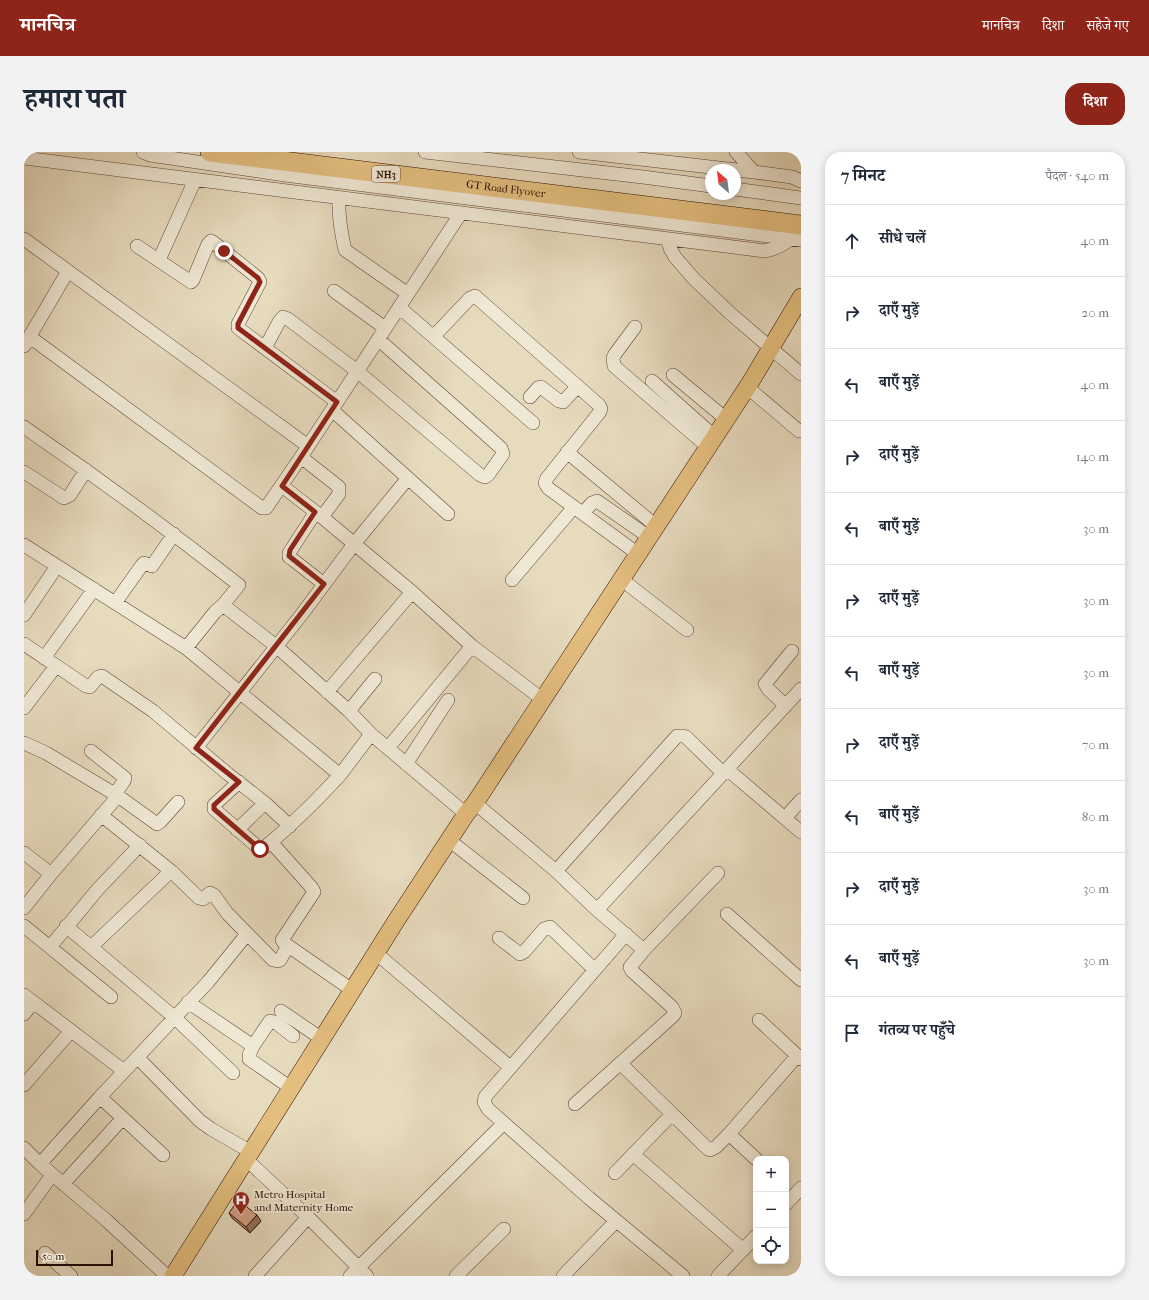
<!DOCTYPE html>
<html lang="hi">
<head>
<meta charset="utf-8">
<style>
	:root { --surface:#fff; --page:#f2f2f3; --text:#1f2937; --muted:#747a83; --line:#e0e1e3; --accent:#8f2418 }
	body { margin:0; font-family:"IM FELL French Canon","Noto Serif Devanagari",serif; background:var(--page); color:var(--text) }
	.controls { position:absolute; right:12px; bottom:12px; display:grid; overflow:hidden; border-radius:8px; box-shadow:0 2px 10px #0003 }
	.controls button { width:36px; height:36px; display:grid; place-items:center; padding:0; border:0; border-bottom:1px solid var(--line); background:var(--surface); color:var(--text); font:20px sans-serif }
	.compass { position:absolute; left:681px; top:12px; width:36px; height:36px; border-radius:50%; background:var(--surface); box-shadow:0 2px 10px #0003; rotate:332deg }
	.scale { position:absolute; left:12px; bottom:10px; width:77px; box-sizing:border-box; padding-left:4px; border:2px solid #2d1004; border-top:0; font-size:11px; line-height:14px; white-space:nowrap; color:#2d1004; -webkit-text-stroke:3px #efe8d5; paint-order:stroke }
	.stop { position:absolute; width:12px; height:12px; margin:-9px; border:3px solid #8f2418; border-radius:50%; background:#fff }
	.stop.end { background:#8f2418; border-color:#fff; box-shadow:0 1px 4px #0008 }
	.list { margin:0; padding:0; list-style:none }
	h2 { display:flex; justify-content:space-between; align-items:center; height:52px; margin:0; padding:0 16px; font-size:17px }
	h2 small { font-size:13px; font-weight:400; color:var(--muted) }
	.list li { display:grid; grid-template-columns:26px 1fr auto; gap:12px; align-items:center; box-sizing:border-box; height:72px; padding:0 16px; border-top:1px solid var(--line) }
	.list b { display:block; font-size:15px; white-space:nowrap }
	.list em { font-size:13px; font-style:normal; color:var(--muted) }
	.icon { flex:none; width:22px; height:22px; fill:none; stroke:currentColor; stroke-width:2; stroke-linecap:round; stroke-linejoin:round }
	.map { position:relative; flex:none; width:777px; height:1124px; overflow:hidden; border-radius:16px }
	header { display:flex; align-items:center; gap:24px; box-sizing:border-box; height:56px; padding:0 20px; background:var(--accent); color:#fff }
	header strong { font-size:19px }
	nav { display:flex; gap:22px; margin-inline-start:auto; font-size:14px }
	.intro { display:flex; align-items:center; justify-content:space-between; box-sizing:border-box; height:96px; padding:0 24px }
	h1 { margin:0; font-size:28px }
	.button { padding:10px 18px; border-radius:16px; background:var(--accent); color:#fff; font-size:14px; font-weight:700 }
	main { display:flex; gap:24px; padding:0 24px }
	aside { flex:1; background:var(--surface); border-radius:16px; box-shadow:0 2px 10px #0003 }
	.map>svg:first-child { display:block }
</style>
</head>
<body>
<header>
<strong>मानचित्र</strong>
<nav><a>मानचित्र</a><a>दिशा</a><a>सहेजे गए</a></nav>
</header>
<div class="intro"><h1>हमारा पता</h1><a class="button">दिशा</a></div>
<main>
<div class="map">
<svg width="777" height="1124" viewBox="0 0 777 1124">
	<rect width="100%" height="100%" fill="#e7dbbe"/>
	<filter id="stains"><feTurbulence type="fractalNoise" baseFrequency=".005" numOctaves="4"/><feColorMatrix values="0 0 0 0 .2 0 0 0 0 .09 0 0 0 0 .02 0 0 0 .5 -.17"/></filter>
	<radialGradient id="worn" r=".72"><stop offset=".6" stop-color="#630" stop-opacity="0"/><stop offset="1" stop-color="#630" stop-opacity=".3"/></radialGradient>
	<g fill="none" stroke-linecap="round" stroke-linejoin="round">
		<g stroke="#5c4332" stroke-width="14">
			<path id="minor" d="M119,0L126,3L261,23L777,88
				M401,0L619,25L687,34
				M555,0L730,20L768,25L777,29
				M712,0L730,20
				M0,6L741,99C752,97 759,93 768,86
				M711,37L777,46
				M315,46C314,64 317,80 321,98L384,142
				M0,87L284,294
				M644,87L646,96L651,105L670,127L707,162L777,222
				M113,94L167,130L169,128L184,92L187,89L189,90L234,126L236,130L214,172V176L313,250
				M135,108L171,28
				M310,139L361,176
				M375,155L509,271
				M611,175L591,202L589,206L590,214L684,295
				M410,184L446,146L451,144L575,253L577,257L575,261L523,326L521,331L524,336L614,402
				M6,185L238,356H242L277,305L437,61
				M0,194L44,119
				M241,196L255,170L259,165L264,167L333,219L456,323L461,325L464,323L479,302L477,296L354,187
				M649,223L702,267
				M628,229L691,285
				M723,235L775,279
				M506,245L514,236L517,235L535,249L539,250L554,234
				M308,258L424,362
				M0,275C73,325 145,378 215,433L199,453L191,460L162,496
				M543,300L632,374
				M277,305L315,335V342L298,365
				M0,320L40,346L46,343L62,318
				M258,334L298,365L388,440L448,494L518,547
				M291,361L265,401V405L268,407L300,432
				M559,361L568,351L573,349L625,385
				M0,393L162,496L316,623L347,582L442,662
				M597,427L663,478
				M488,428L550,355
				M91,451L118,413L120,411L128,414L150,382
				M199,453L252,494L325,559L347,582
				M0,463L33,414
				M0,492L62,534L66,535L74,525L78,524L129,559L204,622L241,651L266,674
				M20,506L70,437
				M303,540L388,440
				M761,553L744,537L741,532L768,499
				M0,556L32,514
				M325,559L351,527
				M0,591L22,601L94,644L133,672L136,670L154,650
				M172,596L278,462L330,392L384,326
				M364,596L448,494
				M67,599L101,626L100,629L91,642
				M382,612L424,548
				M703,617L777,680
				M215,630L190,653V657L236,697L241,695C268,673 292,649 316,623
				M451,651L532,719L573,758L620,798
				M77,663L147,719L175,746L179,747L186,741L190,743L203,761L249,808L254,809L256,808L264,794
				M761,666L777,648
				M213,678L241,651
				M425,688L499,746
				M247,690L288,736L290,740L258,788L260,791L328,838
				M0,701L27,722
				M532,719L653,584H659L662,585L699,621
				M0,756L27,722L94,644
				M573,758L777,537
				M703,762L777,828
				M0,774L87,845
				M42,774L150,865L209,921
				M602,782L461,945L460,950L464,957L565,1046L659,1124
				M475,786L496,802L500,800L520,777L526,775L571,818
				M26,795L74,737L116,693
				M67,795L147,719
				M352,801L486,915
				M0,843L100,919
				M164,850L229,894L225,903V907L267,936
				M257,859L298,887
				M0,862L9,851
				M735,868L777,907
				M229,894L246,869L251,870L269,884
				M113,905L176,969L187,977L227,1000
				M596,911L684,997L686,998L692,995L705,982
				M0,933L47,879
				M76,945L139,1003
				M551,952L649,864L651,861L648,855L608,819L606,815L620,798L694,721
				M0,996L16,1012L82,1068L143,1124
				M609,1002L719,1098
				M222,1007L284,1065L343,1124
				M732,1007L705,982L773,904
				M16,1012L76,945L184,830L223,782
				M591,1021L648,962
				M39,1032L99,966
				M762,1052L777,1036
				M0,1062L28,1023
				M21,1101L47,1124
				M231,1124L284,1065
				M326,1124L480,971
				M432,1124L480,1077
				M539,1124L592,1069
				M694,1124L732,1084"/>
		</g>
		<g stroke="#2d1004" stroke-width="18">
			<path id="major" d="M149,1124L372,769L442,662L451,651L726,231L777,145"/>
		</g>
		<g stroke="#2d1004" stroke-width="20">
			<g id="highway">
				<path id="s1" d="M186,0L777,73"/>
			</g>
		</g>
		<use href="#minor" stroke="#efe8d5" stroke-width="13"/>
		<use href="#major" stroke="#e4be7f" stroke-width="17"/>
		<use href="#highway" stroke="#e4be7f" stroke-width="19"/>
	</g>
	<path fill="#b48a71" stroke="#2d1004" d="M205,1061L237,1069L226,1081L208,1066Z"/>
	<path fill="#92705c" stroke="#2d1004" d="M233,1063L237,1069L226,1081L222,1075Z"/>
	<path fill="#d1a083" stroke="#2d1004" d="M214,1048L233,1063L222,1075L205,1061Z"/>
	<g fill="none" stroke-linecap="round" stroke-linejoin="round">
		<path stroke="#8f2418" stroke-width="5" d="M200,99L234,126L236,130L214,172V176L313,250L258,334L291,360L266,398L265,404L300,432L172,596L215,630L190,653V657L236,697"/>
	</g>
	<defs>
		<g id="hospital-pin" transform="scale(0.9)"><path d="M0 17L-7.5 6A9.5 9.5 0 1 1 7.5 6Z" fill="#8f2418" stroke="#efe8d5"/><path d="M-5-5h3v3.5h4V-5h3V5h-3V1.5h-4V5h-3Z" fill="#fff"/></g>
	</defs>
	<g fill-rule="evenodd">
		<use href="#hospital-pin" x="217" y="1048"/>
	</g>
	<g text-anchor="middle" stroke-width="4" stroke-linejoin="round" paint-order="stroke">
		<rect fill="#efe8d5" stroke="#675143" stroke-width="1" x="348" y="14" width="28" height="16" rx="3"/>
		<g font-size="10" font-weight="bold" fill="#2d1004">
			<text x="362" y="26">NH3</text>
		</g>
		<g font-size="11" fill="#2d1004" stroke="#efe8d5">
			<text dy="4" stroke="none"><textPath href="#s1" startOffset="298">GT Road Flyover</textPath></text>
		</g>
		<g font-size="11" fill="#2d1004" stroke="#efe8d5" text-anchor="start">
			<text x="230" y="1046">Metro Hospital<tspan x="230" dy="13">and Maternity Home</tspan></text>
		</g>
	</g>
	<rect width="100%" height="100%" filter="url(#stains)"/>
	<rect width="100%" height="100%" fill="url(#worn)"/>
</svg>
<div class="controls">
<button>+</button>
<button>−</button>
<button><svg class="icon" aria-label="locate" viewBox="0 0 24 24"><circle cx="12" cy="12" r="6"/><path d="M12 2v4M12 18v4M2 12h4M18 12h4"/></svg></button>
</div>
<svg class="compass" viewBox="-18 -18 36 36"><path d="M0-13l5 13h-10z" fill="#e53935"/><path d="M0 13l5-13h-10z" fill="#747a83"/></svg>
<div class="scale">50 m</div>
<div class="stop" style="left:236px;top:697px"></div>
<div class="stop end" style="left:200px;top:99px"></div>
</div>
<aside>
<h2>7 मिनट<small>पैदल · 540 m</small></h2>
<ul class="list">
<li><svg class="icon" aria-label="ahead" viewBox="0 0 24 24"><path d="M12 20V5M6 11l6-6 6 6"/></svg><div><b>सीधे चलें</b></div><em>40 m</em></li>
<li><svg class="icon" aria-label="right" viewBox="0 0 24 24"><path d="M7 20v-9h11M14 6l5 5-5 5"/></svg><div><b>दाएँ मुड़ें</b></div><em>20 m</em></li>
<li><svg class="icon" aria-label="left" viewBox="0 0 24 24"><path d="M17 20v-9H6M10 6l-5 5 5 5"/></svg><div><b>बाएँ मुड़ें</b></div><em>40 m</em></li>
<li><svg class="icon" aria-label="right" viewBox="0 0 24 24"><path d="M7 20v-9h11M14 6l5 5-5 5"/></svg><div><b>दाएँ मुड़ें</b></div><em>140 m</em></li>
<li><svg class="icon" aria-label="left" viewBox="0 0 24 24"><path d="M17 20v-9H6M10 6l-5 5 5 5"/></svg><div><b>बाएँ मुड़ें</b></div><em>30 m</em></li>
<li><svg class="icon" aria-label="right" viewBox="0 0 24 24"><path d="M7 20v-9h11M14 6l5 5-5 5"/></svg><div><b>दाएँ मुड़ें</b></div><em>30 m</em></li>
<li><svg class="icon" aria-label="left" viewBox="0 0 24 24"><path d="M17 20v-9H6M10 6l-5 5 5 5"/></svg><div><b>बाएँ मुड़ें</b></div><em>30 m</em></li>
<li><svg class="icon" aria-label="right" viewBox="0 0 24 24"><path d="M7 20v-9h11M14 6l5 5-5 5"/></svg><div><b>दाएँ मुड़ें</b></div><em>70 m</em></li>
<li><svg class="icon" aria-label="left" viewBox="0 0 24 24"><path d="M17 20v-9H6M10 6l-5 5 5 5"/></svg><div><b>बाएँ मुड़ें</b></div><em>80 m</em></li>
<li><svg class="icon" aria-label="right" viewBox="0 0 24 24"><path d="M7 20v-9h11M14 6l5 5-5 5"/></svg><div><b>दाएँ मुड़ें</b></div><em>30 m</em></li>
<li><svg class="icon" aria-label="left" viewBox="0 0 24 24"><path d="M17 20v-9H6M10 6l-5 5 5 5"/></svg><div><b>बाएँ मुड़ें</b></div><em>30 m</em></li>
<li><svg class="icon" aria-label="arrive" viewBox="0 0 24 24"><path d="M6 21V4h12l-3 4 3 4H6"/></svg><div><b>गंतव्य पर पहुँचे</b></div></li>
</ul>
</aside>
</main>
</body>
</html>
